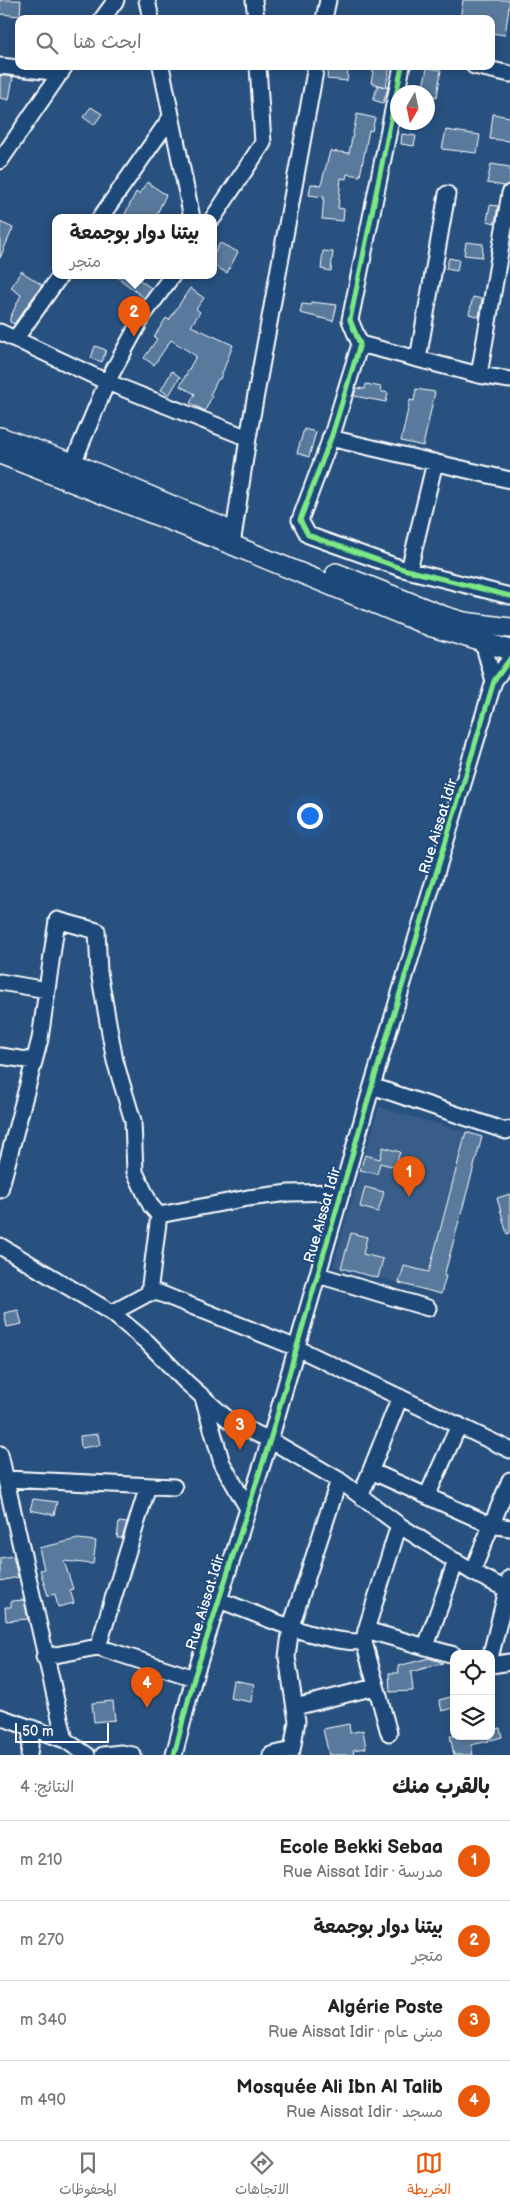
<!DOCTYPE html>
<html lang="ar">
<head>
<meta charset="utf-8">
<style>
	:root { --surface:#fff; --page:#f2f2f2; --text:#222; --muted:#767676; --line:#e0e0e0; --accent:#ea580c }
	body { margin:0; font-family:"Balsamiq Sans","Playpen Sans Arabic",sans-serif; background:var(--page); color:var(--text); direction:rtl }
	.controls { position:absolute; right:15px; bottom:15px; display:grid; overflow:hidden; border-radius:10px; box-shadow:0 2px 12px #0003 }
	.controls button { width:45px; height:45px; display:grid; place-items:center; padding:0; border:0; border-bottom:1px solid var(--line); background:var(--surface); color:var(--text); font:25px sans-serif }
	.compass { position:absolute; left:390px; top:85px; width:45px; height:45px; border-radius:50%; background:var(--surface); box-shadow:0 2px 12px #0003; rotate:189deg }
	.scale { position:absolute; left:15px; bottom:12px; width:94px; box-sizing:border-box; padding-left:5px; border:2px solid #fff; border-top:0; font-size:14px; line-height:18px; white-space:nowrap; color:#fff; -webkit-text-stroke:4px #1f4a7a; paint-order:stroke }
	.you { position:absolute; left:309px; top:815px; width:18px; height:18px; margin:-12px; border:4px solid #fff; border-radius:50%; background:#1a73e8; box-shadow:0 0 0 8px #1a73e833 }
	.badge { display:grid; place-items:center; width:32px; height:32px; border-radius:50%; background:var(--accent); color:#fff; font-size:16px; font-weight:700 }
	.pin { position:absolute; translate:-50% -41px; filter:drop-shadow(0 1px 2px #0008) }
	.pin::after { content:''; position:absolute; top:26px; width:18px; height:15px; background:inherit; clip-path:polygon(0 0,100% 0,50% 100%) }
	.popup { position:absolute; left:52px; top:214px; width:165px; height:65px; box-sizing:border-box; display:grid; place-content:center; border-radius:10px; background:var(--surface); filter:drop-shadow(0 1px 4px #0005); font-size:16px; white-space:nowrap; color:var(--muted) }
	.popup b { font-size:19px; color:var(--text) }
	.popup::after { content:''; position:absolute; left:50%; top:100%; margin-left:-10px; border:10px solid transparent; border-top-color:var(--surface) }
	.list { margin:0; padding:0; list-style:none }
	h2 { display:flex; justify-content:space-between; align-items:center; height:65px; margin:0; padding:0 20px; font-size:21px }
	h2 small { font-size:16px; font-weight:400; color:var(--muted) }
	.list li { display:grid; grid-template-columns:32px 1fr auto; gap:15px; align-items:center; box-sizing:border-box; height:80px; padding:0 20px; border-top:1px solid var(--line) }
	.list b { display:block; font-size:19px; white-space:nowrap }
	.list p { margin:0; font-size:16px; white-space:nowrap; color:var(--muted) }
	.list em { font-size:16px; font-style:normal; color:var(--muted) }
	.icon { flex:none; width:28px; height:28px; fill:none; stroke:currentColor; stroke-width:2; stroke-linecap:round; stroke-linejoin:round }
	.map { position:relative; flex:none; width:510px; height:1755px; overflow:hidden; direction:ltr }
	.search { position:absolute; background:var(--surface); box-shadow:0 2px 12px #0003; left:15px; right:15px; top:15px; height:55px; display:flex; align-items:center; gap:12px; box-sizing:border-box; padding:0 18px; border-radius:10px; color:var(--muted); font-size:19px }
	.sheet { height:385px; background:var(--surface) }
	nav { display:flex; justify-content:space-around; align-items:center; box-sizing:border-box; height:70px; border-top:1px solid var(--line); background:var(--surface); font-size:14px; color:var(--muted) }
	nav a { display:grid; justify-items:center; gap:2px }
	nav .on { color:var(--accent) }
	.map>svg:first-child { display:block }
</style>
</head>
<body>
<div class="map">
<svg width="510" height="1755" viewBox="0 0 510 1755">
	<rect width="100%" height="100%" fill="#28517f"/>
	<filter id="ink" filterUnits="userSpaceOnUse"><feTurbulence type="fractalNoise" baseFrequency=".02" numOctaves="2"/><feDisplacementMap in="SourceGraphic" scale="10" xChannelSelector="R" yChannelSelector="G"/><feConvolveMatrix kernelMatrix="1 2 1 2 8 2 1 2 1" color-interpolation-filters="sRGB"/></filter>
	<g filter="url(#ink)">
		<path fill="#375d88" d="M379,1107L482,1137L441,1294L333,1266Z"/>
		<path fill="#5a7a9d" stroke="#fff" d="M0,0H21L20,16L0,14Z
			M463,0H510L505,35L491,33V19H460Z
			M374,66H390L386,87L371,83Z
			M328,68L348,70L347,81L327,79Z
			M427,68L441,70L437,97L422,92Z
			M0,75L13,77L9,100L0,98Z
			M378,85L388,88L383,103L373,100Z
			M91,107L102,114L94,125L83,117Z
			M357,114L375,118L372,131L369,130L360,176L347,174L346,179L341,178L338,208L344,209L343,221L322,219L324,197L309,195L311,184L321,185L330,151L349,153Z
			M493,114L510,117V141L490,139Z
			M446,130L480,135L477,153L442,149Z
			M402,134L416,136L414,146L401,144Z
			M491,164L510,167V184L504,186L487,183Z
			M147,182L166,195L155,218H123L136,192L139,194Z
			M490,205L498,206L495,223L487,221Z
			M0,222L13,228L0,258Z
			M466,242L483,244L482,257L464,255Z
			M220,243L238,252L227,273L213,265V256Z
			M323,251L333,252L331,271L321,269Z
			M449,258L459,260L457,271L446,269Z
			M21,271L42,285L14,324L10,322V318L21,295L11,288Z
			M116,276H134L151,288L144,298Z
			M190,288L204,298L196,309L200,312L191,326L233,345L220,379H218L210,395L212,396L205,411L190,403L195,394L180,386L196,356L171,340L154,365L144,358L157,339L154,337L166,318L169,320Z
			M473,297L482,299L479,317L469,314Z
			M311,302L337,305L333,321L300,313L302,304L311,305Z
			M95,346L106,350L102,362L91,358Z
			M172,371L180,377L169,395L161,390Z
			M366,384L381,387L380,391L388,393L386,402L354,396L356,388L365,389Z
			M416,389L435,392L423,446L401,441L410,400L414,401Z
			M304,429L316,432L309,457L297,453Z
			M466,1132L482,1137L444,1276H446L441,1294L399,1283L404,1266L429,1272Z
			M383,1147L400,1152L395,1167L380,1163L377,1174L360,1170L365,1155L380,1159Z
			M365,1187L384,1192L378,1212L360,1207Z
			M510,1194V1233L507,1234L497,1198Z
			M351,1233L367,1237L363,1254L383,1259L378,1278L341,1268Z
			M18,1310L22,1324L7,1327L4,1313Z
			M98,1434L100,1445L81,1448L80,1436Z
			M33,1499L57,1502L54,1515L30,1510Z
			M119,1522L127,1523L122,1538H117Z
			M78,1539L96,1541L93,1564L64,1561L73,1589L70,1590L74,1603L58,1607L55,1594L48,1596L40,1570L44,1569L39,1548Z
			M13,1556L18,1577L0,1581V1558Z
			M24,1600L28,1619L6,1621L5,1607H11V1601Z
			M429,1658L443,1663L411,1672L413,1691L390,1692L389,1673H399L398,1666Z
			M233,1680L254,1684L251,1702L230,1698Z
			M454,1696V1708L442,1711L439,1700Z
			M113,1701L115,1720L94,1722L92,1703Z
			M349,1724L350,1733L363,1730L366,1748L353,1750L354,1755H329L323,1729Z
			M500,1728L502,1737L491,1740V1730Z
			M450,1736H489V1741L471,1745L473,1755H454Z"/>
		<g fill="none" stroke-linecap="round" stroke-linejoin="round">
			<g stroke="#fff" stroke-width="19">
				<path id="minor" d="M147,0L151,19
					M254,0L256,19
					M102,19L116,0
					M324,19L328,0
					M0,66L61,73
					M161,66L192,218
					M402,66L350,320L360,344L332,435L300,520L308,535L403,569L510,596
					M474,66L510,74
					M0,161L65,66
					M100,218L171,117
					M213,218L263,143L258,66
					M0,332L107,382L248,438
					M16,338L60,276
					M360,344L479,375L510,380
					M418,359L447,194
					M479,375L510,193
					M330,438L510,480
					M73,463L107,382L144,314L172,276
					M232,545L248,438L316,66
					M409,570L435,462
					M483,634V643L494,681
					M0,982L47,990
					M0,1056L34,1061
					M372,1086L506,1131L510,1129
					M0,1190L40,1039L57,920L97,931L99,972L115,1061L133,1121L135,1172L151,1206L159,1215
					M0,1246L112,1313L147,1342L186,1382L231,1422L270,1440L339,1480L399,1525L472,1572L510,1591
					M318,1275L428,1308
					M149,1293L159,1215L248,1198L289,1193L342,1192
					M112,1313L149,1293H159L297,1348L510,1450
					M203,1398L222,1463L247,1507
					M0,1454L65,1740
					M371,1471L491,1525L510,1528
					M6,1479L174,1487
					M361,1495L400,1397
					M427,1496L459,1425
					M472,1572L510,1480
					M219,1600C263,1616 318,1643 364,1642
					M366,1630L454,1655
					M426,1646L456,1561
					M98,1647L148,1486
					M491,1654L510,1578
					M44,1657L98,1647L194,1678
					M491,1665L510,1662
					M295,1707L375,1687
					M0,1717L65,1740L87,1755
					M389,1733L364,1642L366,1630L399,1525
					M29,1755L32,1728
					M103,1755L121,1753L133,1755
					M174,1755L194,1678L270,1440L372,1086L494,681L510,659
					M271,1755L292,1750L297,1721L287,1657L291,1626L339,1480"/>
			</g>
			<g stroke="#fff" stroke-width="22">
				<path id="major" d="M0,437L73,463L222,527
					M0,454L230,544L432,627L510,650
					M336,573L444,616L464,622L510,628"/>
			</g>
			<use href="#minor" stroke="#1f4a7a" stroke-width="15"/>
			<use href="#major" stroke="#1f4a7a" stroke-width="19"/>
			<g stroke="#1f4a7a" stroke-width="8">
				<path id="cycleway" d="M402,66L350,320L360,344L332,435L300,520L308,535L403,569L510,596
					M174,1755L194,1678L270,1440L372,1086L494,681L510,659"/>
			</g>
			<use href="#cycleway" stroke="#7ce984" stroke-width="5"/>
		</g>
	</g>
	<g text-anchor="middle" stroke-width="4" stroke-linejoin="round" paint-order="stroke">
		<g font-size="15" fill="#fff" stroke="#1f4a7a">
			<text transform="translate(438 826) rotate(-73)" y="5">Rue Aissat Idir</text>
			<text transform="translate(322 1215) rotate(-74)" y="5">Rue Aissat Idir</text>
			<text transform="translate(205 1602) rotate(-73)" y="5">Rue Aissat Idir</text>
		</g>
	</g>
</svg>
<div class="controls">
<button><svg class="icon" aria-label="locate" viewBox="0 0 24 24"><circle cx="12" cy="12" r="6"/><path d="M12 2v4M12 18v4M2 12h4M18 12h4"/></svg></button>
<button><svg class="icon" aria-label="layers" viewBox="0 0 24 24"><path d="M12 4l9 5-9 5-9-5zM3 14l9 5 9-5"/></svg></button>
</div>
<svg class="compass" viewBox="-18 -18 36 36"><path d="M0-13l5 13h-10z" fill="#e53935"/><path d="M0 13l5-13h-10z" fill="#767676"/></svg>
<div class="scale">50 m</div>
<div class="you"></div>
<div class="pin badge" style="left:409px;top:1197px">1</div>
<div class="pin badge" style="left:134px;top:337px">2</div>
<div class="popup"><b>بيتنا دوار بوجمعة</b>متجر</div>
<div class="pin badge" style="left:240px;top:1450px">3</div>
<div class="pin badge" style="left:147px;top:1708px">4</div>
<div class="search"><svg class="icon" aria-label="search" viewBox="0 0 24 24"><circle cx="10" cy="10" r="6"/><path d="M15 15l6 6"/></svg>ابحث هنا</div>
</div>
<section class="sheet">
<h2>بالقرب منك<small>النتائج: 4</small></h2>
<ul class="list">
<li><span class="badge">1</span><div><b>Ecole Bekki Sebaa</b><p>مدرسة · Rue Aissat Idir</p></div><em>210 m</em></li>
<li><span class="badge">2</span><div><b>بيتنا دوار بوجمعة</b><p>متجر</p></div><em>270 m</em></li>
<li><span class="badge">3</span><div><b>Algérie Poste</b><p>مبنى عام · Rue Aissat Idir</p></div><em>340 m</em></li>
<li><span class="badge">4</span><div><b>Mosquée Ali Ibn Al Talib</b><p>مسجد · Rue Aissat Idir</p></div><em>490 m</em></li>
</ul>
</section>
<nav>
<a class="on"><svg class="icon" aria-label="map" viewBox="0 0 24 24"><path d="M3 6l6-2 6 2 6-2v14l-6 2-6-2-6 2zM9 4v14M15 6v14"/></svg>الخريطة</a>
<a><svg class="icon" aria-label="directions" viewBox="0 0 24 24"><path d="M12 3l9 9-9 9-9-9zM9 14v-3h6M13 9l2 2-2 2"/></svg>الاتجاهات</a>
<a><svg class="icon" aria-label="saved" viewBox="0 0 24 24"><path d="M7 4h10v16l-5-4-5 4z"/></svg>المحفوظات</a>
</nav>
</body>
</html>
